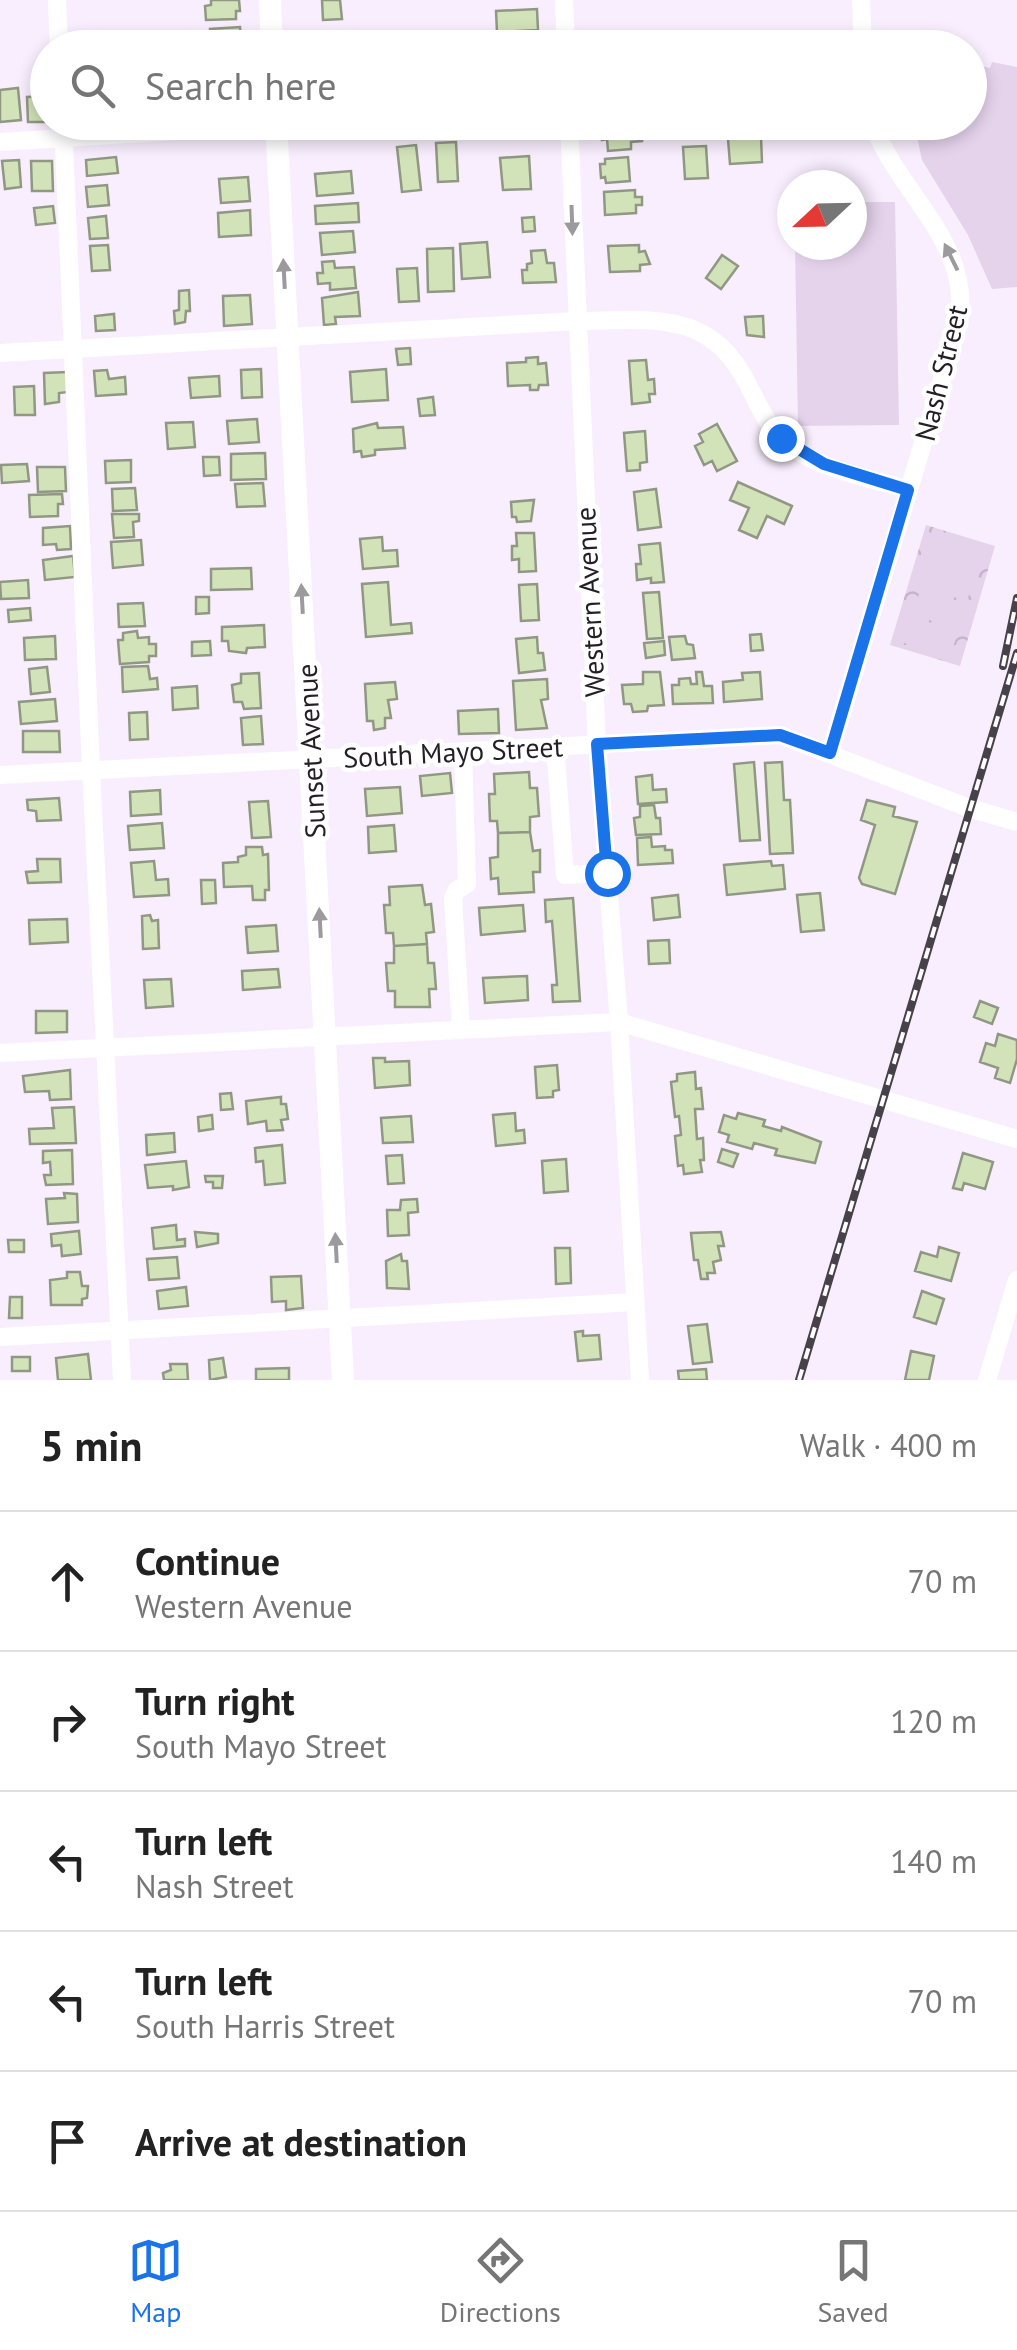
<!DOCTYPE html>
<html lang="en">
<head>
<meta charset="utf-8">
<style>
	:root { --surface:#fff; --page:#f6f6f6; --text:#222; --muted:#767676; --line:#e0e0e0; --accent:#1a73e8 }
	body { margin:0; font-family:"PT Sans",sans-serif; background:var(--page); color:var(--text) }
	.compass { position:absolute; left:777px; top:170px; width:90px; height:90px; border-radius:50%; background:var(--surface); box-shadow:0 5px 15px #0003; rotate:248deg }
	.stop { position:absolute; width:30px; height:30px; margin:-22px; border:8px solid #1a73e8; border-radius:50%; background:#fff }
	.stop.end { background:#1a73e8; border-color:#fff; box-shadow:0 2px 10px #0008 }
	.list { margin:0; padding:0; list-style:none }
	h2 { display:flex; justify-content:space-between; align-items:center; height:130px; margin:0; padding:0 40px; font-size:42px }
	h2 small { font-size:32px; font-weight:400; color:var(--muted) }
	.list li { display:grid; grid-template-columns:65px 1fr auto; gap:30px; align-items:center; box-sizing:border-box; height:140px; padding:0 40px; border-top:2px solid var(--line) }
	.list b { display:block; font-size:38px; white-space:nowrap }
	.list p { margin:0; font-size:32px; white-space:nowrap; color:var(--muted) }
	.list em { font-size:32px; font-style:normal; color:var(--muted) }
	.icon { flex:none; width:55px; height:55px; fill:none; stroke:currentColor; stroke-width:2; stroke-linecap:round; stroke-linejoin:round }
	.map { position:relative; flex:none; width:1017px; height:1380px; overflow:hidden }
	.search { position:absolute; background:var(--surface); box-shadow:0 5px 15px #0003; left:30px; right:30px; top:30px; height:110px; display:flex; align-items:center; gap:25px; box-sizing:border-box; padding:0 35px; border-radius:55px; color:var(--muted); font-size:38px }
	.sheet { height:830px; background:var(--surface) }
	nav { display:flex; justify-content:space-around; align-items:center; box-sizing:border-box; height:140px; border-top:2px solid var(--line); background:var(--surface); font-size:28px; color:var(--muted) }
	nav a { display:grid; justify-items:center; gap:5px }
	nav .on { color:var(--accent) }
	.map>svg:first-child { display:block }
</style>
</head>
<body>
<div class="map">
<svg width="1017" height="1380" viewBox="0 0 1017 1380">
	<defs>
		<pattern id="forest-crowns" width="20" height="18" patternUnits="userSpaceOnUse" patternTransform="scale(2.5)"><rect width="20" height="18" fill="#e5d3ec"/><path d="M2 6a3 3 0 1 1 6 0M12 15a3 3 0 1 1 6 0" fill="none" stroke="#c4b5ca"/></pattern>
	</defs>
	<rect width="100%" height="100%" fill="#f9eefe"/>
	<path fill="url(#forest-crowns)" d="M926,525L995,546L960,666L890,645Z"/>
	<path fill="#e5d3ec" d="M970,57L977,58L976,65L990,68L992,62L1017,67V287L992,289L968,235L922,160L914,123L970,122Z
		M852,202H895L899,425L798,426L795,245H852Z
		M936,538L982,551L975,573L930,559Z
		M928,565L974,579L967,601L921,587Z
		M919,594L965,607L959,629L913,615Z
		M911,621L957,635L950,657L904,643Z"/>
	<path fill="#d2e2b9" stroke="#909884" stroke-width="2.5" d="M211,0H239L240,11H236V19L206,20L205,6L211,5Z
		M322,0H340L342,19L323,20Z
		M537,9L538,30L497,32L496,11Z
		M240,27L242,48H211L210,29Z
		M113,34V48H78V36Z
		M18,88L21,120L0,122V90Z
		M48,96V122H28L27,97Z
		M634,122L635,128L642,126V141L631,142V149L608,151L607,139L602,140L601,123Z
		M761,137L762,162L730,164L728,139Z
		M456,142L458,181L438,182L436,143Z
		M416,145L421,190L402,192L397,147Z
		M706,146L708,178L685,179L683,147Z
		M529,156L531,189L503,190L500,158Z
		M116,157L118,173L87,176L86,160Z
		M628,157L630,181L606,183L605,177L601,178L600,164H605V159Z
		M19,160L21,187L5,189L2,161Z
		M31,161H52L53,191H32Z
		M351,171L353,193L317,196L315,174Z
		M248,177L250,201L221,203L219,179Z
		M107,185L109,205L88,207L86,187Z
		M635,190V197H642V205H636V213L605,215L604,192Z
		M358,203L359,222L316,224L315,206Z
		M53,206L55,223L36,225L34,208Z
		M250,210L251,235L219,237L218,213Z
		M106,216L108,238L90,239L88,218Z
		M534,217L535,231L523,232L522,218Z
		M353,231L355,252L322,255L320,233Z
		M487,242L490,277L462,279L460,244Z
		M108,245L110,270L92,271L90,246Z
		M639,245V252L645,251L650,264L640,265V271L610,272L608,246Z
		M453,248L454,291L428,292L427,249Z
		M545,250L547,263H554L556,282L523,283L522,270H527V264L532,263L531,251Z
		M722,255L738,266L721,289L706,278Z
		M334,261L335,268L354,267L356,288L330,290V283L318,284L317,273H323L322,262Z
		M417,268L419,301L399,302L397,269Z
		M189,290L190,311H186L185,322L175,324L174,311L179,310V291Z
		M358,292L360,316L335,317L336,324L324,325L322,298Z
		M250,295L252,324L224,326L223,296Z
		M114,314L115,330L96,331L95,316Z
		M763,316L764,337L747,335L745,317Z
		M410,348L411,364L398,365L396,349Z
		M538,357V364L546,363L548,385H539L538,390H530V385L508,386L507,363L526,362V358Z
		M646,360L648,380L654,379L655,394H649L650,402L632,404L629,361Z
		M261,369L262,397L242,398L241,370Z
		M386,369L388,400L352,402L350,372Z
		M107,370L109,379L125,377L126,394L96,396L94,371Z
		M67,372L68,392L59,393V402L45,404L44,373Z
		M219,376L220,396L191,398L189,378Z
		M34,386L35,415H15L14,387Z
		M433,397L435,415L420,416L418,399Z
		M257,419L259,442L229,444L227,421Z
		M193,422L195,447L168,449L166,423Z
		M377,423L378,428L403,427L405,448L375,450V455L362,457L361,451L354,452L353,429Z
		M717,424L737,461L717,471L712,461L704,465L695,446L703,442L699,434Z
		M645,431L647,462L640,463V470L627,471L624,433Z
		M265,453L266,479L231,480V454Z
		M203,457H219L220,475L204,476Z
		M131,460V482L106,483L105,461Z
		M27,464L29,481L2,483L1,465Z
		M37,467H65L66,491L38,492Z
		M738,482L792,506L784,524L767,516L757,538L739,530L749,508L730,500Z
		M263,483L265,506L237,507L235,484Z
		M135,488L137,510L113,511L112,489Z
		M656,489L661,527L638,530L634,492Z
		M62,494L63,504H58V516L30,517L29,495Z
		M534,500L531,521L517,522L516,517H512L511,502Z
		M112,514H139V521L133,522L134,537L114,538Z
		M70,526L71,549L57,550L56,544L43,545V528Z
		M516,533H534L536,571L519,572V559L512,560V546H517Z
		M382,537L383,551L397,550L398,566L363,569L360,539Z
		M141,540L143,565L113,568L111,542Z
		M660,543L664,582L651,583V578L637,580L636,564H641L639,545Z
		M73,556L75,577L45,580L43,560Z
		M251,568L252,589L211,590V569Z
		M28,580L29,598L1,599L0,582Z
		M388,582L391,625L411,623L412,633L366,637L362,584Z
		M537,584L539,620L521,621L519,585Z
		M659,592L663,638L647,639L643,593Z
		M196,597H209V613L196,614Z
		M143,603L145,626L119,627L118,604Z
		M30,608L31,620L9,622L8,610Z
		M264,625L265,647L247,648L246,653L229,651L228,641H222V627Z
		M137,631L138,638L149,637V644H156V656H149V662L120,664L118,640H123V633Z
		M761,634L763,650L751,651L750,635Z
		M55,636L56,659L25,660L24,638Z
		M685,636L687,644L693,645L695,658L672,660L669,637Z
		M537,637L538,653H543L545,670L519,673L516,639Z
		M210,641L211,655L192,656V642Z
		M664,641L665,655L646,658L644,643Z
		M148,666L150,679L157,678L158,689L123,692L122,667Z
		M47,667L50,692L31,694L29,669Z
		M643,672H660L664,705L648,706L647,711L633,712L631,704H624L622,685L643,684Z
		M696,672H702L704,686H712L713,703L673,704L672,685H679V679L690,678L691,684H697Z
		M760,672L762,699L724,702L723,682L743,680L742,673Z
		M259,673L261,708L244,709L242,702H234L232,685L241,683V674Z
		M547,679L548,699L541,700L547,728L516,730L513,681Z
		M395,682L397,699L388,700L391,718H385V728L374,730L373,721H367L365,684Z
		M197,686L198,708L173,710L172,688Z
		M55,699L57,721L21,724L19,702Z
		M498,709L499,733L459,734L458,711Z
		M147,712L148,739L130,740L129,713Z
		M261,716L263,744L243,745L241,718Z
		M23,731H59L60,752H23Z
		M754,762L760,840L740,841L734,764Z
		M782,762L784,800H790L793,853L770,854L765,763Z
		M529,772L530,788H537L539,816L530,817V832L498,833L497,821H490L489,794H495L494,774Z
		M450,773L452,793L422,796L420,776Z
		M652,775L653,790L666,789L667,802L638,804L636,777Z
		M400,787L402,813L367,816L365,789Z
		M160,790L161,814L131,816L130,792Z
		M59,798L61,820L37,821L36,811L28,810L27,800Z
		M867,800L895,807L893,816L917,822L895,894L862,884L859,878L875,825L861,820Z
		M268,801L271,837L252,838L249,802Z
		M654,805L656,818H660L661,834L636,835L634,818L640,817V806Z
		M162,823L164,848L130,850L128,826Z
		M394,825L396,851L369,853L368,827Z
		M530,832L533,851L540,850V872H533L534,892L499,894L498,878L491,879L490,858L498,857V833Z
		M651,837L652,847L665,846V850H672L673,863L638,865L637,838Z
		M246,847H262L263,855L268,854L269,890H265V900H253L252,886L224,887L223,863L238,862V857L246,855Z
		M37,859H60L61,882L28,883L26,872L38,871Z
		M154,861L156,880L168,879L169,895L134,897L131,863Z
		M771,861L772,866L783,865L785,889L727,895L724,865Z
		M201,880H215L216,903L202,904Z
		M422,885L425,905L431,904L434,932L426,933L427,944L394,946L393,933H386L384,905H390L389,887Z
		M820,893L824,930L801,932L797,895Z
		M678,895L680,917L654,920L652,898Z
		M573,898L580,1001L553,1002L552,985H557L552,921L546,922L545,900Z
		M523,905L525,931L481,935L479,908Z
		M150,915L152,921L158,920L159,948L143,949L142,916Z
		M67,919L68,942L30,944L29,920Z
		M276,925L278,951L248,953L246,927Z
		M669,940L670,963L649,964L648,941Z
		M427,944L428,963H434L436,989H429L430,1007H395V991H388L386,963H394V946Z
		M278,969L280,987L243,990L242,971Z
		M527,976L528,1000L485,1003L483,978Z
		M171,979L173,1006L146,1008L144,980Z
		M980,1001L998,1008L992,1024L974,1017Z
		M36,1011H67V1032L36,1033Z
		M998,1034L1017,1040V1059L1010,1083L995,1078L998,1068L980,1062L986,1043L995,1046Z
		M373,1058H385V1062L409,1061L410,1085L375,1088Z
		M557,1065L559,1090L553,1091V1097L537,1098L535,1067Z
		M70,1070L71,1099L50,1100L49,1091L25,1092L23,1076Z
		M695,1072L696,1089L701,1088L703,1109H695L697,1139L703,1138L704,1160H700L702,1172L684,1174L683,1165L678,1166L675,1136L681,1135L679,1116L675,1117L671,1082L677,1081V1074Z
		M231,1093L233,1109L221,1110L220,1094Z
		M281,1097V1104H286L288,1119L281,1120L283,1130L267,1131L266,1121L248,1124L246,1101Z
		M74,1107L76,1143L30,1144L29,1129L54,1128L52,1108Z
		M515,1113L516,1131L524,1130L525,1143L496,1146L493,1115Z
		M738,1113L765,1120L763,1126L781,1131L782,1127L821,1142L815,1163L775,1155L777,1149L754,1143L752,1149L727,1142L729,1135L719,1132L724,1115L736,1119Z
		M212,1115L213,1129L199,1131L198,1117Z
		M411,1116L413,1142L383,1143L381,1118Z
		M174,1133L175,1152L147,1155L146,1135Z
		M282,1145L285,1183L265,1185L263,1161L256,1162L255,1148Z
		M722,1149L738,1154L733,1167L718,1162Z
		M72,1150L73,1184L46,1185L44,1175H51L50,1162L43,1163V1151Z
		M963,1153L993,1162L985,1189L964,1183L962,1190L953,1188Z
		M402,1155L404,1183L388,1184L386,1156Z
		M566,1159L568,1191L544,1193L542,1161Z
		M186,1161L189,1187L173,1190V1186L148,1188L145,1165Z
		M205,1176H223L222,1188H213V1182H206Z
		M64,1193L77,1194L78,1222L48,1224L46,1199L65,1198Z
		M417,1199L418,1212L408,1213L409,1235L388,1236L387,1210H400L401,1200Z
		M176,1225L177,1240L185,1239V1246L154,1249L152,1228Z
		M79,1231L81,1254L62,1256L61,1245L52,1246L51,1234Z
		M195,1232L218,1234V1243L197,1247Z
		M721,1232L724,1246H718L721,1260L713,1262L715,1273H707L708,1279H701L698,1260H694L691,1233Z
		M8,1240H24V1252H9Z
		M939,1247L959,1253L951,1281L915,1271L921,1252L937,1257Z
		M555,1248H570L571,1283L556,1284Z
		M401,1254L402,1261H407L409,1289L387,1288L386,1261Z
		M177,1257L179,1278L149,1280L147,1259Z
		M67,1272H80L82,1286H88L87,1298L82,1299V1305H51L50,1280L67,1278Z
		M301,1276L303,1308L286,1310V1301L272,1302L271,1277Z
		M186,1287L188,1306L159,1309L157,1291Z
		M922,1291L944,1299L936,1324L914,1317Z
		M10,1297H22V1318H9Z
		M707,1324L712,1362L693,1364L688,1326Z
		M583,1331V1336L599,1335L601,1359L578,1361L575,1332Z
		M911,1351L934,1356L929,1380H905Z
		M88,1354L91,1380H58L56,1358Z
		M12,1357H30V1371H12Z
		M223,1358L226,1377L210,1380L209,1360Z
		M170,1364H187L188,1380H164L163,1373L171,1370Z
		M289,1368V1380H256V1369Z
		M706,1369L707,1380H679L678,1371Z"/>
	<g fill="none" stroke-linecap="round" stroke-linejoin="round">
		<path stroke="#fff" stroke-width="18" d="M57,0L59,48
			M564,0L566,48
			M861,0L863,48
			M63,122L91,770L122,1380
			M569,122L597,743L619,1022L640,1380
			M0,142L319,122
			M0,353L576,321C641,321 703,308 741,372C754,393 763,421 781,438C812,469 868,477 909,490
			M555,746L565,875L607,873
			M830,753L956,333C980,247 899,197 872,122
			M0,775L780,735L969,808L1017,822
			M461,1029L453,898L457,890L467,884L463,751
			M0,1053L619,1022L1017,1139
			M0,1337L635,1302
			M987,1380L1017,1280"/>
		<path stroke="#fff" stroke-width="22" d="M270,0L272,48
			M276,122L343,1380"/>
		<g stroke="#474149" stroke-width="8">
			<path id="rail" d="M1003,666L1017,598
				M799,1380L1017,653"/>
		</g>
		<use href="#rail" stroke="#fff" stroke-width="4" stroke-dasharray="11" stroke-linecap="butt"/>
	</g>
	<defs><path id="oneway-solid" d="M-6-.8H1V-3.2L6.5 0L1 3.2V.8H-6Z" transform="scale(2.5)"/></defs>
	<g fill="#9c9a9d">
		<use href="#oneway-solid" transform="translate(572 220) rotate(88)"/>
		<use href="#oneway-solid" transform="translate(951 257) rotate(-116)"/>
		<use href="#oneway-solid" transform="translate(284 274) rotate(-93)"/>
		<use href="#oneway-solid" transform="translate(302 599) rotate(-93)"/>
		<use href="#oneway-solid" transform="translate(320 923) rotate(-93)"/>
		<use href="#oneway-solid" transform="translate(336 1248) rotate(-93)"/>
	</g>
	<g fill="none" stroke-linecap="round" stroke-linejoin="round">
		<path stroke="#1a73e8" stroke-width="12" d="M607,873L597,744L780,735L830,753L908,490L824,464L781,438"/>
	</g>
	<g text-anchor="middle" stroke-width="9" stroke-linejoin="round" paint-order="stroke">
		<g font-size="28" fill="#241f26" stroke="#fff">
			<text transform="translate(941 373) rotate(-76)" y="10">Nash Street</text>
			<text transform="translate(590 602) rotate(-93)" y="10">Western Avenue</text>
			<text transform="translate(311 751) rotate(-93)" y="10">Sunset Avenue</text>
			<text transform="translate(453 752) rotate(-3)" y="10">South Mayo Street</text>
		</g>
	</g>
</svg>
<svg class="compass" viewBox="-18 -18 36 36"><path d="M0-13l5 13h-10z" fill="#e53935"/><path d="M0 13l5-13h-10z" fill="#767676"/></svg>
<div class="stop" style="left:607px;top:873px"></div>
<div class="stop end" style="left:781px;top:438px"></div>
<div class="search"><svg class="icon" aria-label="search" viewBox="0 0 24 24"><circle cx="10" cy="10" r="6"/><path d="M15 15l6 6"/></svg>Search here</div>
</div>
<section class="sheet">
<h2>5 min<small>Walk · 400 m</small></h2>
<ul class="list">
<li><svg class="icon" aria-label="ahead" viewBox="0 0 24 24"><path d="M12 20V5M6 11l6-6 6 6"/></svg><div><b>Continue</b><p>Western Avenue</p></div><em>70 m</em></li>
<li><svg class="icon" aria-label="right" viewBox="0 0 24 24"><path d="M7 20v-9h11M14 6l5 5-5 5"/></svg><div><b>Turn right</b><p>South Mayo Street</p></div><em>120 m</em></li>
<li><svg class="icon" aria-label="left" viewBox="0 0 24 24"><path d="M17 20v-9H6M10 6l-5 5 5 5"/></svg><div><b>Turn left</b><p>Nash Street</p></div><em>140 m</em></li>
<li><svg class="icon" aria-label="left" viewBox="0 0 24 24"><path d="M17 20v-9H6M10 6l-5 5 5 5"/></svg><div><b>Turn left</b><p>South Harris Street</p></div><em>70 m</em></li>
<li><svg class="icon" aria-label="arrive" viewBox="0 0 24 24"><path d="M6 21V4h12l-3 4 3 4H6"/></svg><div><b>Arrive at destination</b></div></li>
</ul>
</section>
<nav>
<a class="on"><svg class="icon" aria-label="map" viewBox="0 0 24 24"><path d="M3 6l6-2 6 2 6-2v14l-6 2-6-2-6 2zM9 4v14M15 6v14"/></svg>Map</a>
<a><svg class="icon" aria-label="directions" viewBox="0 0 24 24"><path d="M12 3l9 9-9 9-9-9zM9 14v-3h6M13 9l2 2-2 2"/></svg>Directions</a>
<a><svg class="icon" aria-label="saved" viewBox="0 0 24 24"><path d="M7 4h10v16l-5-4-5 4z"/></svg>Saved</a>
</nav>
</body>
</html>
